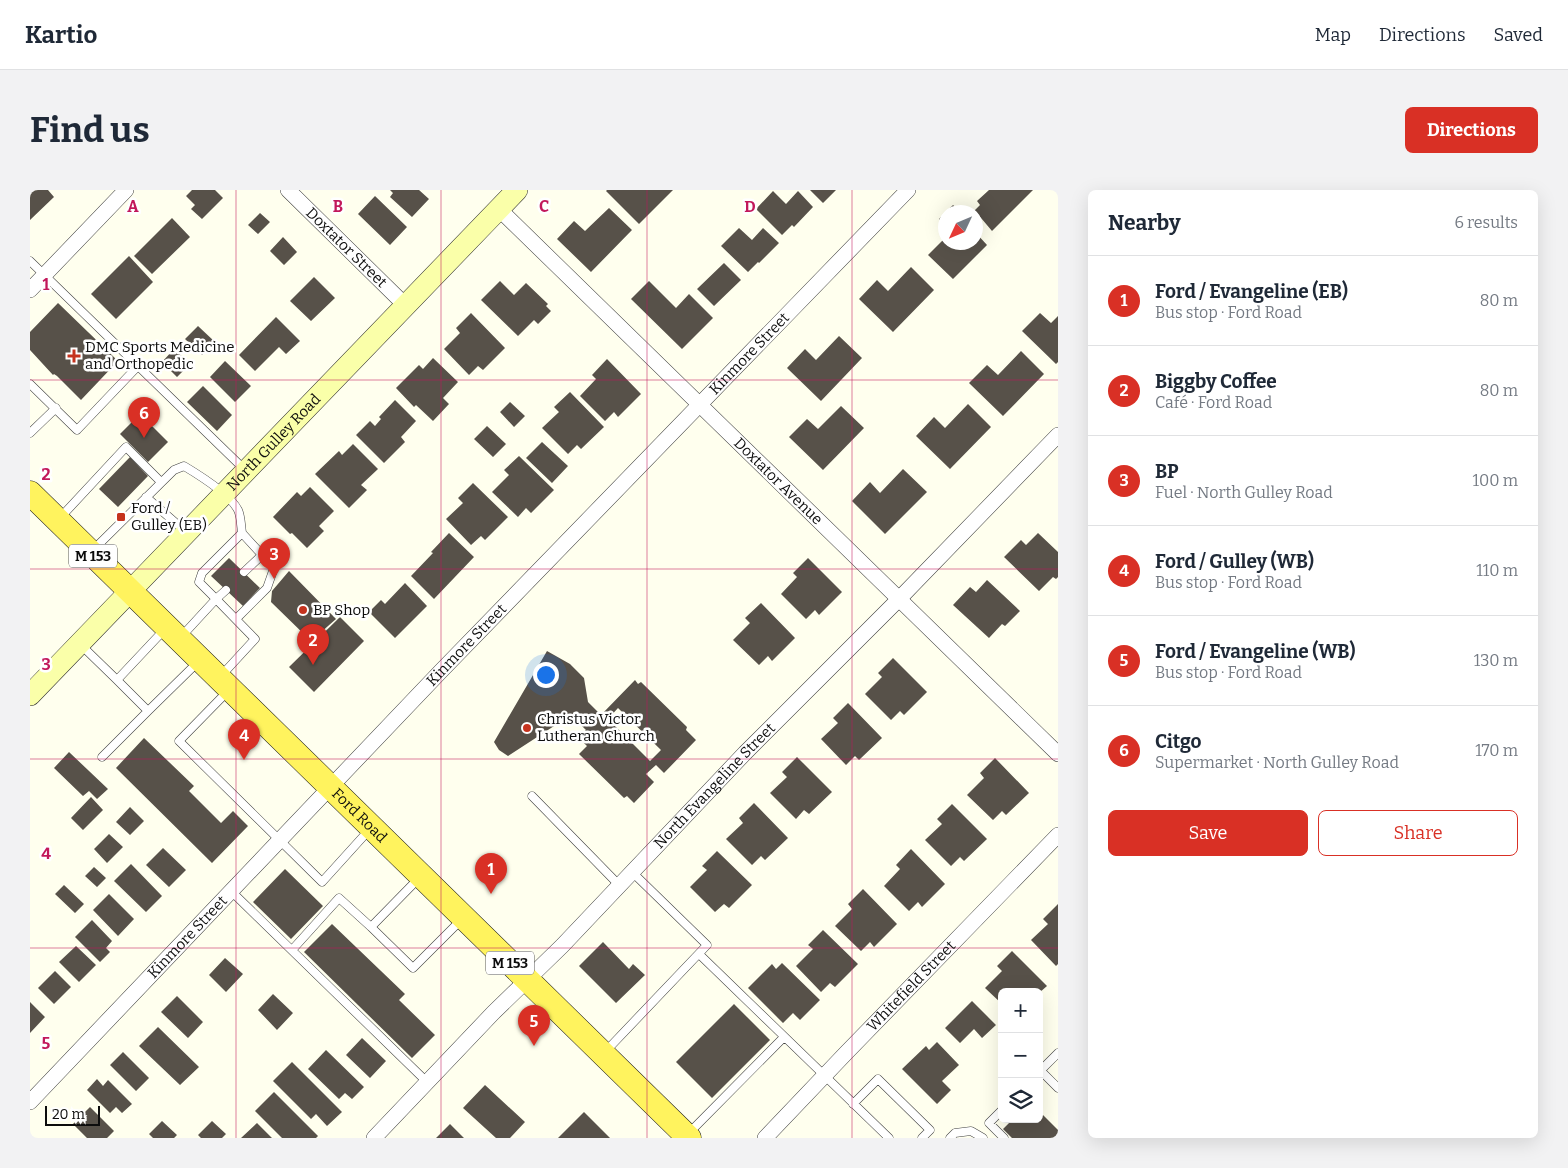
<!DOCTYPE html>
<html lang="en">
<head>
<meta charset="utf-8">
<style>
	:root { --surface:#fff; --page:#f2f2f3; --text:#1f2937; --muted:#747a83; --line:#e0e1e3; --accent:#d93025 }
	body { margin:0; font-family:Bitter,serif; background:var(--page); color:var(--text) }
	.controls { position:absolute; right:15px; bottom:15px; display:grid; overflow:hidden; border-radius:8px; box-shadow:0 5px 20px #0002 }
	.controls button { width:45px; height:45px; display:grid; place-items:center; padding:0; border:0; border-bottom:1px solid var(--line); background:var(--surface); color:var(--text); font:25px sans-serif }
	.compass { position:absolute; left:908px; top:15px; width:45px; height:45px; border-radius:50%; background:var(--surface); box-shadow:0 5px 20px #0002; rotate:226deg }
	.scale { position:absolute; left:15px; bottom:12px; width:55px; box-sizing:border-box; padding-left:5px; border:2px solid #0d0d0d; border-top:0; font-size:14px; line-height:18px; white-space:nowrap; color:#0d0d0d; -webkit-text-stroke:4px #fff; paint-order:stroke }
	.you { position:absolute; left:515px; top:484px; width:18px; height:18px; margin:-12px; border:4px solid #fff; border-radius:50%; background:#1a73e8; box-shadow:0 0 0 8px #1a73e833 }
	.badge { display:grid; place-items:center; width:32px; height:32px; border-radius:50%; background:var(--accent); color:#fff; font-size:16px; font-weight:700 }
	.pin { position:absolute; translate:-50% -41px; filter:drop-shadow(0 1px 2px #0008) }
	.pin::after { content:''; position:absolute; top:26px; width:18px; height:15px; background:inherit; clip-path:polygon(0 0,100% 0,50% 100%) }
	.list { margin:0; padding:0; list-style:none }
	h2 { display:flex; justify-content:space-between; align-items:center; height:65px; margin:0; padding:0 20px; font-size:21px }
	h2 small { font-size:16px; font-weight:400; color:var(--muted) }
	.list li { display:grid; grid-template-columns:32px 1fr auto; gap:15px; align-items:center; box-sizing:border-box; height:90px; padding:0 20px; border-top:1px solid var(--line) }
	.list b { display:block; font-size:19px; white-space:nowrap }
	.list p { margin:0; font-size:16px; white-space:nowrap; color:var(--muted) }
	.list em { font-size:16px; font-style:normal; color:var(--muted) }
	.actions { display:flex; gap:10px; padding:15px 20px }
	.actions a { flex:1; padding:11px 0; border:1px solid var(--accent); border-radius:8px; text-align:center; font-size:18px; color:var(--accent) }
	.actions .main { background:var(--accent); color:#fff }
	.icon { flex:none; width:28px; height:28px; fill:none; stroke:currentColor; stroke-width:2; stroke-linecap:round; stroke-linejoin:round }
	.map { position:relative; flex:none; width:1028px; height:948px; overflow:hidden; border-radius:8px }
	header { display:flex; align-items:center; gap:30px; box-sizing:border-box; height:70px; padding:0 25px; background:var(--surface); border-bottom:1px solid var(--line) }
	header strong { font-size:24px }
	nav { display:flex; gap:28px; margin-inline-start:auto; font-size:18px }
	.intro { display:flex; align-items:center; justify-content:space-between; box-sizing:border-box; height:120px; padding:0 30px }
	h1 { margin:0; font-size:35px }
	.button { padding:12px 22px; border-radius:8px; background:var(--accent); color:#fff; font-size:18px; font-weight:700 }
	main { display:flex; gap:30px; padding:0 30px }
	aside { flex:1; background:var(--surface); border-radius:8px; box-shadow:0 5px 20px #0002 }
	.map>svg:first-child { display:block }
</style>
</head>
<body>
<header>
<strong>Kartio</strong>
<nav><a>Map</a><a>Directions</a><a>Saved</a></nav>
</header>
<div class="intro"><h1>Find us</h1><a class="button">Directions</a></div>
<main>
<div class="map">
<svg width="1028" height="948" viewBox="0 0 1028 948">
	<rect width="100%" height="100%" fill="#ffe"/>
	<path fill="#575149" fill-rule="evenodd" d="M0,0H18L24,7L0,30Z
		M162,0H185L193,8L172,29L161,19L165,15L156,6Z
		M360,0H389L399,9L382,27L360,7L363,3Z
		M577,0H643L609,34L576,1Z
		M780,0H806L793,13Z
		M959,0H1003L962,41L946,22H943L950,15L947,11Z
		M743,1L756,14L768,1L783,17L764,37L762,35L752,45L726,19Z
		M345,6L377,37L360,55L328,24Z
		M923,15L931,22H916V35L909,29Z
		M579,18L602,40L561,82L527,49L544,31L555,41Z
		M230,23L240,32L228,44L218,35Z
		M142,28L160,47L122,84L104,66Z
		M709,38L722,50L733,38L749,53L729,73L728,72L718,82L691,56Z
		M946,43L957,55L923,89L898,65L916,47V52H946Z
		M253,47L267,62L254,75L240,61Z
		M99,66L123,92L86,129L61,104Z
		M694,73L711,90L684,116L667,99Z
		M881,77L904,100L863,142L829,109L847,90L858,101Z
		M284,87L305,108L281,131L260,111Z
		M470,91L484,105L496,93L518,114L516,116L521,121L508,134L504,130L488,146L451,110Z
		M619,91L646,118L659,104L683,128L652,159L601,109Z
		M28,113L88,171L51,210L27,186L24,184L23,185L0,160V142Z
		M441,123L475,158L453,180L448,176L439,185L414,159L430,143L426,138Z
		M1010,123L1021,133L1028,126V172L1026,174L992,141Z
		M246,127L270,151L256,164L249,157L225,181L209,165Z
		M168,136L185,152L172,165L155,149Z
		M809,146L832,168L791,211L757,178L775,159L786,170Z
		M144,159L160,174L147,187L132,172Z
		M991,161L1014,184L973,226L939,193L957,175L968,185Z
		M403,168L428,192L413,208L419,214L403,231L386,215L384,217L366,198L389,175L393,179Z
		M577,169L611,204L588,227L584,222L575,231L550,206L566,189L562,185Z
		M195,171L221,196L205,212L180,187Z
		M173,196L202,225L187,241L157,212Z
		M540,202L574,237L551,259L547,255L538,264L512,238L529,222L524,217Z
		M365,210L386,231L371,247L375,252L354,273L326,245L340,231L345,236L351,229L349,227Z
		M480,212L495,226L484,237L470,222Z
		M938,214L961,237L920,279L886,246L904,227L915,238Z
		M811,216L834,238L793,280L759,247L777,229L788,239Z
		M110,224L138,252L118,272L90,244Z
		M457,236L476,254L463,267L444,249Z
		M512,252L538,276L522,293L496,268Z
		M323,254L348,279L331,295L337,300L319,318L285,284L309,261L312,265Z
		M489,266L524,300L501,323L496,318L488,327L462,302L479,285L474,280Z
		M100,267L118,286L88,317L69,299Z
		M873,279L897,302L855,344L822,311L840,292L850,303Z
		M443,293L478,327L455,350L451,346L441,355L416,329L433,313L428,308Z
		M280,297L304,321L289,336L294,341L277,358L262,343L260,344L243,327L267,302L271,306Z
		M419,343L444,367L404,409L381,386L403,363L401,362Z
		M1008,343L1028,362V387L1026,389L1023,387L1009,401L974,367L991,350L996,355Z
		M199,368L230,398L213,416L181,386Z
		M778,368L812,402L789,425L785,420L776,429L751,404L767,387L763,383Z
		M259,381L306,429L281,451L241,412L242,401Z
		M957,390L990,421L975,436L972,434L959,448L923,415L940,397L946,402Z
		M375,393L397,416L365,448L339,422L351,410L355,414Z
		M731,413L765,448L742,471L738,466L729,475L703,450L720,433L715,428Z
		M310,427L334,451L284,502L259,477Z
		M517,461L540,474L554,488L558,512L571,525L605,490L608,494L611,492L657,537L656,540L666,550L634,583L626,575L616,584L624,592L604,613L597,606L594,608L549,564L557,556L548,547L556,540L541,525L478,566L469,560L464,552ZM588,518L631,560L620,571L578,529Z
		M863,468L897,502L874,525L870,521L861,530L835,504L852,487L848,483Z
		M818,513L852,548L829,570L825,566L816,575L791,549L808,533L803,528Z
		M114,548L164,596L159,601L191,633L203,621L218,636L182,673L86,578Z
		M39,562L78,599L67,609L59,601L53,606L24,578Z
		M767,567L802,602L779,624L774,620L766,629L740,603L757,587L752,582Z
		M965,568L999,603L976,625L972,621L963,630L937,605L954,588L950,583Z
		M61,607L73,620L53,640L41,628Z
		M724,613L758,648L735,670L731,666L722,675L696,649L713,633L709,628Z
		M922,614L957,649L934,671L930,667L921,676L895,650L912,634L907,629Z
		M100,617L114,631L100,645L86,632Z
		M79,644L93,657L77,673L64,659Z
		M133,658L156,680L139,697L116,675Z
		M881,659L915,694L892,717L888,712L879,721L854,696L870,679L866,675Z
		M687,661L722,695L699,718L694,714L685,722L660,697L677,680L672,676Z
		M101,674L132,706L116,722L84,691Z
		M64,677L76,688L67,697L55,686Z
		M255,679L293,716L261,749L223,712Z
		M34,695L54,714L45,723L25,704Z
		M833,699L867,734L844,757L840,752L831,761L805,736L822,719L818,714Z
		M79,704L104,729L88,746L63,720Z
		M1028,714V774L1026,776L1001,750L1018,734L1013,729Z
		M62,730L82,751L76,758L80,762L70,772L45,747Z
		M302,734L375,804L369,810L405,845L382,868L274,762Z
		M793,740L828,774L805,797L800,793L791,802L766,776L783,759L778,755Z
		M573,752L599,779L603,774L615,785L586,813L549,776Z
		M46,756L66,775L49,792L29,772Z
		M982,761L1017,796L1009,803V802H972V814L955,798L972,781L967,776Z
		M195,768L213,784L196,802L179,785Z
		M752,773L790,810L770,830L763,823L753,833L718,798L742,774L746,779Z
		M25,781L41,797L24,814L8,798Z
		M243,804L263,823L247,840L228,820Z
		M147,806L173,832L158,848L131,822Z
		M942,811L966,835L952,848L944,839L930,853L915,838Z
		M0,812L15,827L0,843Z
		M704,814L740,850L682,908L646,872Z
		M128,837L169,877L150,895L109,856Z
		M332,848L356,871L340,888L316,865Z
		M907,852L929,875L912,891L921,900L907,914L872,879L896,856L899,860Z
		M296,860L334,897L322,909L315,903L309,909L278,879Z
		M93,862L119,888L106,901L80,875Z
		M262,872L312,922L297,936L286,924L281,929L243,891Z
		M67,889L73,896L78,890L102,914L92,923L86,917L80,923L57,900Z
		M455,895L495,932L480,948H466L433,918Z
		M244,902L288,946L286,948H252L225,921Z
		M60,917L84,941L77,948H57L43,934Z
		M1009,921L1028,940V948H982L973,939L983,929H1009Z
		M554,922L580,948H528Z
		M132,931L147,945L144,948H123L119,944Z
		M182,931L196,944L192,948H171L168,945Z
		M227,933L242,948H211Z
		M420,934L434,948H406Z"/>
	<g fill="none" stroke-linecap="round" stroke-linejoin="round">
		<g stroke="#404040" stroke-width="9">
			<path id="lane" d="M0,71L215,280
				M0,194L47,240L108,176
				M0,243L26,218
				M116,307L156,342
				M29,329L96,257L131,292
				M62,361L144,280L154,276C169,285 200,304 208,320C211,326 211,336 212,343L172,383L169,392L186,409L196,400
				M214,382L232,365
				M206,429L237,398L244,378L212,343
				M135,439L87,490L118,521L169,471
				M151,447L186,409L225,449L190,487
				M51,455L87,490
				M199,500L149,551L292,692L340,639
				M72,567L118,521
				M502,606L589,695
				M390,687L341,737L383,778L432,729
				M201,701L397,892
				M262,760L309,708L341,737
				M669,764L859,948
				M576,861L677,755L601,681
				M1011,881L1028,898
				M1009,882L1028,863
				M823,914L848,889L900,940L892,948
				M972,920L959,933L974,948
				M658,944L754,847
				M920,948L925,943L941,941L953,948"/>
		</g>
		<g stroke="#404040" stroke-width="16">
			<g id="street">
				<path id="s1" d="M258,0L375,115"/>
				<path id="s2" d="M469,19L1028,564"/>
				<path d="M0,100L96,0"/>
				<path id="s3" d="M0,912L411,481L878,0"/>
				<path id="s4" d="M344,948L463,823L532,756L715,563L869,409L1028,245"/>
				<path id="s5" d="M735,948L816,863L1028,645"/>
			</g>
		</g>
		<g stroke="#2f2f2f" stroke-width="22">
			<g id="secondary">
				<path id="s6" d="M0,505L487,0"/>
			</g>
		</g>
		<g stroke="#1e1e1e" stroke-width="25">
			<g id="primary">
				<path id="s7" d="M0,303L659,948"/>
			</g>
		</g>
		<use href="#lane" stroke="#fff" stroke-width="8"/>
		<use href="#street" stroke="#fff" stroke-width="15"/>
		<use href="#secondary" stroke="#faffa9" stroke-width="21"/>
		<use href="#primary" stroke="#fff35e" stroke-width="24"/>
	</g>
	<path fill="none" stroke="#c2185b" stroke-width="1" stroke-opacity="0.55" d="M206,0V948M411,0V948M617,0V948M822,0V948M0,190H1028M0,379H1028M0,569H1028M0,758H1028"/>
	<g fill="#c5331e" stroke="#fff" stroke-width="2">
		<path d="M41.5 158.5h5v5h5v5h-5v5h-5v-5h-5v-5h5z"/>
		<rect x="86" y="322" width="10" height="10" rx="2.5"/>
		<circle cx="273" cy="420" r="5"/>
		<circle cx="497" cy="538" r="5"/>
	</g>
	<g text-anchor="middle" stroke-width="5" stroke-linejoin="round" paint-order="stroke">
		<g fill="#fff" stroke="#565656" stroke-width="1">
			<rect x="39" y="354.5" width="48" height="23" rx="4"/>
			<rect x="456" y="761.5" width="48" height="23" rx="4"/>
		</g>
		<g font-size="14" font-weight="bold" fill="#0d0d0d">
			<text x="63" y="371">M 153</text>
			<text x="480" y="778">M 153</text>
		</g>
		<g font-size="15" fill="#0d0d0d" stroke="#fff">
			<text dy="5" stroke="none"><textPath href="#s1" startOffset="82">Doxtator Street</textPath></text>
			<text dy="5" stroke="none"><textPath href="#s3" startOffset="1038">Kinmore Street</textPath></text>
			<text dy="5" stroke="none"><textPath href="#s6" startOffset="351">North Gulley Road</textPath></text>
			<text dy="5" stroke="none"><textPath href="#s2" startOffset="390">Doxtator Avenue</textPath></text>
			<text dy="5" stroke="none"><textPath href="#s3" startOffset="632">Kinmore Street</textPath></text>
			<text dy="5" stroke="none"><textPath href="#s4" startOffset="490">North Evangeline Street</textPath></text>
			<text dy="5" stroke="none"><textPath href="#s7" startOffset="461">Ford Road</textPath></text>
			<text dy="5" stroke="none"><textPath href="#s3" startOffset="228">Kinmore Street</textPath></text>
			<text dy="5" stroke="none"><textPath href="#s5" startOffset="211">Whitefield Street</textPath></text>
		</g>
		<g font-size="15" fill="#0d0d0d" stroke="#fff" text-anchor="start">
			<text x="55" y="162">DMC Sports Medicine<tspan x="55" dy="17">and Orthopedic</tspan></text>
			<text x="101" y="323">Ford /<tspan x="101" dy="17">Gulley (EB)</tspan></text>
			<text x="283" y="425">BP Shop</text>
			<text x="507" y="534">Christus Victor<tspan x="507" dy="17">Lutheran Church</tspan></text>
		</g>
	</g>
	<g font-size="16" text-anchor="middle" font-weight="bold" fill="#c2185b" stroke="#fff" stroke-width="5" stroke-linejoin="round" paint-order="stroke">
		<text x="103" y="22">A</text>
		<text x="308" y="22">B</text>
		<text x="514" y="22">C</text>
		<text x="720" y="22">D</text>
		<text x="16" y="100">1</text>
		<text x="16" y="290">2</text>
		<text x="16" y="480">3</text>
		<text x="16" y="669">4</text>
		<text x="16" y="859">5</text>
	</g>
</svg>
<div class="controls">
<button>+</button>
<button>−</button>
<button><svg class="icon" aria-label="layers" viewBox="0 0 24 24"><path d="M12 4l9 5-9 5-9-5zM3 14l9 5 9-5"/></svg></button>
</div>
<svg class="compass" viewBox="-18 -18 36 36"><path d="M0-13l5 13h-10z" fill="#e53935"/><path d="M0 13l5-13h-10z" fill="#747a83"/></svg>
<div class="scale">20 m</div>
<div class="you"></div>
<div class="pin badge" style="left:461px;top:704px">1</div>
<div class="pin badge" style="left:283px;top:475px">2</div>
<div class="pin badge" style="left:244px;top:389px">3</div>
<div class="pin badge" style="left:214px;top:570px">4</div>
<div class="pin badge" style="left:504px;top:856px">5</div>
<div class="pin badge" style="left:114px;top:248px">6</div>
</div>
<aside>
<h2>Nearby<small>6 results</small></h2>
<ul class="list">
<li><span class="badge">1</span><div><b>Ford / Evangeline (EB)</b><p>Bus stop · Ford Road</p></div><em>80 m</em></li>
<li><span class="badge">2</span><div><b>Biggby Coffee</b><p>Café · Ford Road</p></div><em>80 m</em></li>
<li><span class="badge">3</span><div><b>BP</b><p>Fuel · North Gulley Road</p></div><em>100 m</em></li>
<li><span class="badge">4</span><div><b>Ford / Gulley (WB)</b><p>Bus stop · Ford Road</p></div><em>110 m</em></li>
<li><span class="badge">5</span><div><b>Ford / Evangeline (WB)</b><p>Bus stop · Ford Road</p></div><em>130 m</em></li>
<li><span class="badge">6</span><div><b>Citgo</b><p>Supermarket · North Gulley Road</p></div><em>170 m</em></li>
</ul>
<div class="actions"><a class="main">Save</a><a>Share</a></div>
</aside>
</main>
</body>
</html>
